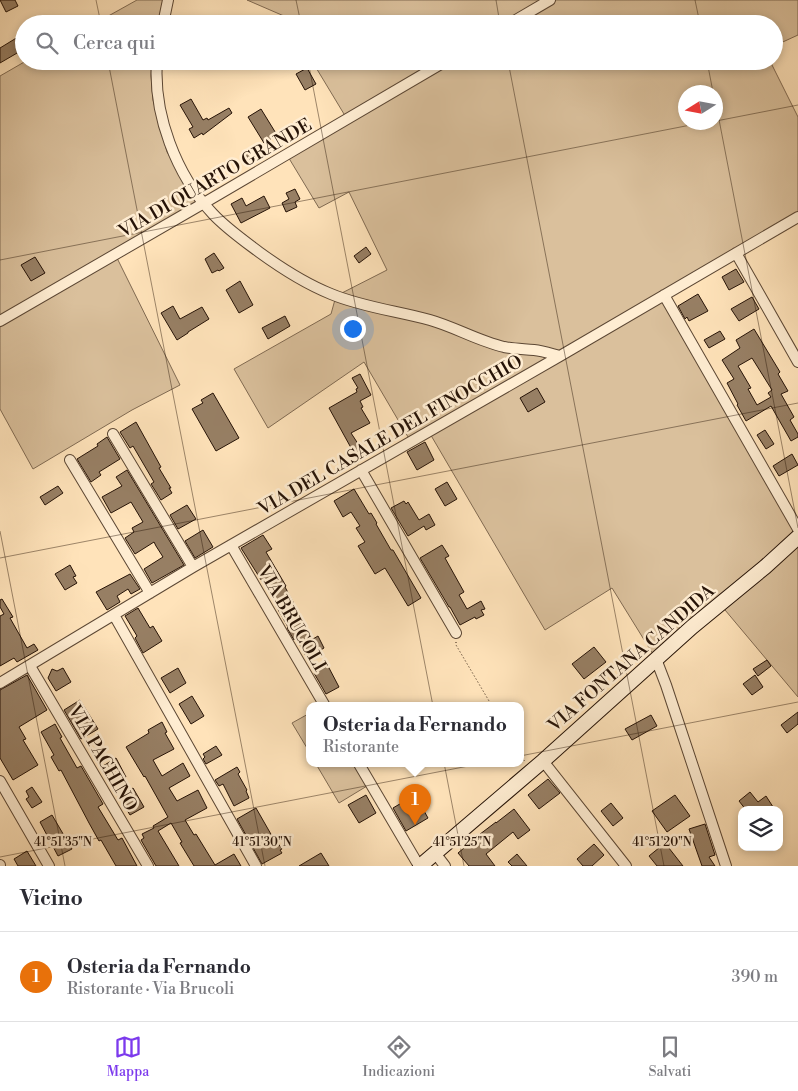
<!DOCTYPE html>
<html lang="it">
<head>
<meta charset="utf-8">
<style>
	:root { --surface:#fff; --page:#f7f7f7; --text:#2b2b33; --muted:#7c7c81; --line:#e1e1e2; --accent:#7c3aed }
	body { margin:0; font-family:"Libre Bodoni",serif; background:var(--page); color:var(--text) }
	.controls { position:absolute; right:15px; bottom:15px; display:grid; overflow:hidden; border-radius:10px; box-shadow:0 2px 8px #0003 }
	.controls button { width:45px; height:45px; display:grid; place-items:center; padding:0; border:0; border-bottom:1px solid var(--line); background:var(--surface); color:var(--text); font:25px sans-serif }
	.compass { position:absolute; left:678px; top:85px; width:45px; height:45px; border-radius:50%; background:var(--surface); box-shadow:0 2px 8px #0003; rotate:259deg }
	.you { position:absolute; left:352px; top:328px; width:18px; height:18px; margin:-12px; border:4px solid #fff; border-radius:50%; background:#1a73e8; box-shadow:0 0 0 8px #1a73e833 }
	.badge { display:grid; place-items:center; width:32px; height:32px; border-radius:50%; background:var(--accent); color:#fff; font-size:16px; font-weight:700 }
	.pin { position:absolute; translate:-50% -41px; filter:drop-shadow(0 1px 2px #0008) }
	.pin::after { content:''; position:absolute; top:26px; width:18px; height:15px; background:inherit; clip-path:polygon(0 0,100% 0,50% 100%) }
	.popup { position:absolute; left:306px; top:702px; width:218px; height:65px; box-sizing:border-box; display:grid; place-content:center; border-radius:10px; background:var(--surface); filter:drop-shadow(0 1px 4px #0005); font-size:16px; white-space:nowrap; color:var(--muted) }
	.popup b { font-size:19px; color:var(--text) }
	.popup::after { content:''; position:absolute; left:50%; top:100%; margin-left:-10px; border:10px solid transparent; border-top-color:var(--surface) }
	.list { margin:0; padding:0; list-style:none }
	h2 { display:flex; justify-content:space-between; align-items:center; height:65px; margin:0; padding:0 20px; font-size:21px }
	h2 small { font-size:16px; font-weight:400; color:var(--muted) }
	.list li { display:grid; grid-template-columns:32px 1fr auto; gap:15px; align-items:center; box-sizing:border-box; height:90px; padding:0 20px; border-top:1px solid var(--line) }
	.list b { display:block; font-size:19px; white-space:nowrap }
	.list p { margin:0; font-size:16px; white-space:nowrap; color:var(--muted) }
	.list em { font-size:16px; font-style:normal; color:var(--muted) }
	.icon { flex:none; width:28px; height:28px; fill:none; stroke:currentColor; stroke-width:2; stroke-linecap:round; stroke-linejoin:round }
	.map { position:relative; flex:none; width:798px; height:866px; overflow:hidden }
	.search { position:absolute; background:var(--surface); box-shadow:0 2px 8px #0003; left:15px; right:15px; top:15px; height:55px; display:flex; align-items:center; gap:12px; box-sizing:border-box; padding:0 18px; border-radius:28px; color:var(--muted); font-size:19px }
	.sheet { height:155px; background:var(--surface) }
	nav { display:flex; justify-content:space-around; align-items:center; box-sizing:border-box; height:70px; border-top:1px solid var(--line); background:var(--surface); font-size:14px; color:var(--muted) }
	nav a { display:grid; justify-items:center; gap:2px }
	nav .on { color:var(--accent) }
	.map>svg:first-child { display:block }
</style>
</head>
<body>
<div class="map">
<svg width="798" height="866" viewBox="0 0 798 866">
	<rect width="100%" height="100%" fill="#ffe3ba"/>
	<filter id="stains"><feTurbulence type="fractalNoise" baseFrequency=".004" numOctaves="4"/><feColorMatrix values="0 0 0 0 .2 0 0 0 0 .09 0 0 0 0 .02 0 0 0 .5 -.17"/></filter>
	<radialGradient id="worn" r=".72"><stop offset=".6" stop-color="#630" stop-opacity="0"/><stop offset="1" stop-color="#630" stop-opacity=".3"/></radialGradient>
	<path fill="#dac09c" stroke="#806a52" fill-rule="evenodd" d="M137,0H163L158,24H94Z
		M247,0H798V35L774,46V24H288L284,16Z
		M26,61H152L151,76L153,100L167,152L196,198V203L0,317V76Z
		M312,61H770L798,117V217L664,296L798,529V697L720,604L656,659L612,588L545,630L429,432L411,442L364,362L268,428L234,369L331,314L336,296L387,270L349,192L319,208L287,155L347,119ZM686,92H716V122H686Z
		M117,258L180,385L132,410L33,469L0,409V327Z
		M310,713V753L292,723Z
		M316,764H355L367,786L339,803Z"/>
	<path fill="#977f64" stroke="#261307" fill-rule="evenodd" d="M0,0H15L18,6L6,12Z
		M18,37L24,49L0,63V48Z
		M307,68L316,84L305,90L296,74Z
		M191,99L203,120L207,118L208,120L229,108L232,113L203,135L202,133L194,138L189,129L193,127L180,105Z
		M261,109L277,135L264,143L248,117Z
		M255,146L260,156L250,162L244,152Z
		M295,189L300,199L295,202L297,207L286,212L282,203L289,199L286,193Z
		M264,196L270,208L241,223L231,204L242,198L246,206Z
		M366,247L371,254L359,263L354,256Z
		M214,253L224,268L219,271L218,270L212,273L205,259Z
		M35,257L45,273L31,281L21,265Z
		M736,269L744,282L729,290L722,277Z
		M240,281L253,305L239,313L226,290Z
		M698,294L708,311L689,321L687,317L685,319L678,306Z
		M752,297L759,309L739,321L731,309Z
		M173,306L180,319L202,307L209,319L188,332V333L177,340L161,313Z
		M285,316L290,326L268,339L262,328Z
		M754,329L780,372L778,374L788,391L781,394L794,417L790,420L798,434V437L791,441L771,406L746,421L737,405L738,404L727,383L734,379L722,360L740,348L736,340ZM752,358L772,390L768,393L771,397L757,405L748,389L751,388L738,366Z
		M720,331L725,339L709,348L704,340Z
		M360,374L371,395L360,401L363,407L361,408L370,423L351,433L366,456L359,460L350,446L329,408L357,392L356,389L358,388L352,378Z
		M537,388L545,402L528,412L520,398Z
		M213,393L239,438L216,451L192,409L203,403L201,400Z
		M136,422L161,467L159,468L171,488H169L172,493L161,500L151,484L154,482L133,446L130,448L120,432Z
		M765,430L774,444L766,449L757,435Z
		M107,437L120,459L99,472L101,475L91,482L77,459L98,446L97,444Z
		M425,442L434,460L417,470L407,452Z
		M792,454L798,465L779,476L773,466Z
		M127,470L184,565L152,583L144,569L163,557L156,546L154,542L135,554L125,538L134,532L132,528L143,522L131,502L111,513L102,497L122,486L116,477Z
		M447,482L457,499L445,506L435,489Z
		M58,486L63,493L45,505L40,497Z
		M354,489L369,514L371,513L377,523L376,524L391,550H393L421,598L408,606L385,568L375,574L358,546L365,542L356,528L360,526L351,512L343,517L334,501Z
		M404,501L406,504L408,502L419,520L429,514L435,525L426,530L424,526L408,536L391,508Z
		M187,505L196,519L178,529L170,515Z
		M203,530L213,547L195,558L185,541Z
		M263,535L272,549L266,552L286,586L285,587L313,639L318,636L324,648L307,658L296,638L294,640L287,628L288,627L276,606L277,605L241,548Z
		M442,545L449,556L445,558L464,592L459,595L467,609L481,601L485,609L481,610L484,615L476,619L475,617L460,625L450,607H449L420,558Z
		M70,565L76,576L73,577L77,583L65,590L55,574Z
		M130,574L140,589L131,594L128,589L117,596L120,602L107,610L96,592Z
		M2,599L13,617L10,618L27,648L34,644L38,650L17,662L14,658L0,666V616L4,614L0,607V600Z
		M138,608L150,628L153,626L162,641L143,653L135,638L137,636L125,616Z
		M594,647L606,662L584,679L572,664Z
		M767,660L771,666L758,676L753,669Z
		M328,666L339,687L326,694L314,673Z
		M63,668L71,682L56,691L48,678L52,669L57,671Z
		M178,668L186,683L170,693L161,678Z
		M27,675L47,710L19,727L26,739L23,740L38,765L13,780L0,758V690Z
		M755,675L763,687L752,695L743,684Z
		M192,696L204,716L191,724L179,704Z
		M80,700L98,729L81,739L64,710Z
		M798,712V724L787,733L781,725Z
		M651,715L657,726L632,740L625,729Z
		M162,722L167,732L165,733L174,749L153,760L162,776L183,763L190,776L169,788L177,801L198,790L207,808L185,820L194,835L196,834L215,865L234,854L241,866H194L180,843L182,842L171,823L158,831L179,866H156L141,840L144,838L142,834L154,828L153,826L168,817L145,776L144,777L126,747L149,733L148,730Z
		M55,724L62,737L60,738L77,768L81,766L103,804L98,807L118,840L122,838L137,866H116L101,840L99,841L89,823L61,770L59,771L51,757L54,755L41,732Z
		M216,746L222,755L206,764L203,759L205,757L203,754Z
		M116,758L126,777L113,784L103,766Z
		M237,767L240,772L238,774L247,790L246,791L249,798L234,806L223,784L219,786L215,780Z
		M548,779L560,793L539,809L528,795Z
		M32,787L42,802L32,808L26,799L29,797L26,791Z
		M133,788L144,807L130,815L119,797Z
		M750,792L758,802L766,796L775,810H746L739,801Z
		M366,795L376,813L359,823L348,805Z
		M415,795L428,818L406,831L393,808Z
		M675,795L690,816L667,832L652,811Z
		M611,803L623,818L613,826L601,811Z
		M256,808L276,843L277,842L282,849L280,850L282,853L262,864L237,819Z
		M514,809L530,830L518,839L513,832L486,854L495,866H469L458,853L464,848L463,847L496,822V823Z
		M52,815L72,849L58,856L40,822Z
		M705,824L715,855L709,857L715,866H702L689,829Z
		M665,843L683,866H657L649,856Z
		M594,844L604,855L592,866H583L577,859Z
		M27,851L36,866H18L14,859Z
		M321,853L329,866H299Z
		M517,854L527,866H512L508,862Z"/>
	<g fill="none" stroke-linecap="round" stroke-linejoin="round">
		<g stroke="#5c4734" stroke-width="12">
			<path id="street" d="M163,24L168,0
				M509,24L550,0
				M157,61C153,114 176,175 213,214C226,228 243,240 259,252C281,268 306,284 331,294C362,307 397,311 430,320C455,327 478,341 504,347C514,349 524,349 534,350C543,351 552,354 560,356
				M736,253L798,362
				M664,295L798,529
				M0,321L204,203L446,61
				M113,434L193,567
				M70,460L150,593
				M361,470L456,633
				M231,545L325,706
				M114,615L256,866
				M656,659L666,685L726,866
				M30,666L148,866
				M0,683L193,567L560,356L798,217
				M543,761L626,866
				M359,764L419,866
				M0,781L49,866
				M435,853L445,866
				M0,865V866"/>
		</g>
		<g stroke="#261307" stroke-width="16">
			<path id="secondary" d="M420,866L543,761L692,627L765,567L798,537"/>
		</g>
		<path stroke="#261307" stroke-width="1" stroke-dasharray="1 2.5" stroke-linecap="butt" d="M456,642V645L492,706
			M520,754L525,762"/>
		<use href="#street" stroke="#ffedd2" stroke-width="10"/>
		<use href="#secondary" stroke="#ffedd2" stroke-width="14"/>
	</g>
	<path fill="none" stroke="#261307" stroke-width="1" stroke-opacity="0.45" d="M96,0L101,24M296,0L301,24M496,0L500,24M695,0L700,24M108,61L265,866M308,61L464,866M508,61L664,866M707,61L713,92M716,104L798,528M716,121L798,105M0,260L706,122M0,531L65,866M0,558L798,403M0,857L798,702"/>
	<g text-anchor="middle" stroke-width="5" stroke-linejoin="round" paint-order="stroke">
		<g font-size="18" fill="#261307" stroke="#ffedd2">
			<text transform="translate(215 178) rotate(-30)" y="6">VIA DI QUARTO GRANDE</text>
			<text transform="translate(390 435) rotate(-30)" y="6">VIA DEL CASALE DEL FINOCCHIO</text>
			<text transform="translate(292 618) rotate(60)" y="6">VIA BRUCOLI</text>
			<text transform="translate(631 658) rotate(-41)" y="6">VIA FONTANA CANDIDA</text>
			<text transform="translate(103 758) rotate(60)" y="6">VIA PACHINO</text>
		</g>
	</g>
	<g font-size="12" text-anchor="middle" fill="#261307" stroke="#ffedd2" stroke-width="5" stroke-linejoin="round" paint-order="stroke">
		<text x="63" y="846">41°51'35"N</text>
		<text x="262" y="846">41°51'30"N</text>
		<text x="462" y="846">41°51'25"N</text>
		<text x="662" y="846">41°51'20"N</text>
	</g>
	<rect width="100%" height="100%" filter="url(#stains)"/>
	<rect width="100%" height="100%" fill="url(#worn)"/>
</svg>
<div class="controls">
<button><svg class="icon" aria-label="layers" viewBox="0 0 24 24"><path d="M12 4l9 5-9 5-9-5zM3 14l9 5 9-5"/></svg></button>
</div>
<svg class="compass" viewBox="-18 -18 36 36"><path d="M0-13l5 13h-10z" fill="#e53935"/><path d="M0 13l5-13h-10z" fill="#7c7c81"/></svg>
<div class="you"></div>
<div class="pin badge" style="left:415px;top:825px;background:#e8710a">1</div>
<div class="popup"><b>Osteria da Fernando</b>Ristorante</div>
<div class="search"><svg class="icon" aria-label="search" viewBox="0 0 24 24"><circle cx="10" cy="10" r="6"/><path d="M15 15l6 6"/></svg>Cerca qui</div>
</div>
<section class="sheet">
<h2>Vicino<small></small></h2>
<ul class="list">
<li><span class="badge" style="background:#e8710a">1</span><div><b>Osteria da Fernando</b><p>Ristorante · Via Brucoli</p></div><em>390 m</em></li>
</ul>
</section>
<nav>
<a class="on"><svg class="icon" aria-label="map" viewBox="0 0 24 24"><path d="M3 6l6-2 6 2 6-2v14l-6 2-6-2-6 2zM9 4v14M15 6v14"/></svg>Mappa</a>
<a><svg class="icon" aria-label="directions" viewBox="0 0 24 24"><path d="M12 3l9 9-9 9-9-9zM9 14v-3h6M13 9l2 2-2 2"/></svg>Indicazioni</a>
<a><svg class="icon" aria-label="saved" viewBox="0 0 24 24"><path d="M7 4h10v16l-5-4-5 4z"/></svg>Salvati</a>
</nav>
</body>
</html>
